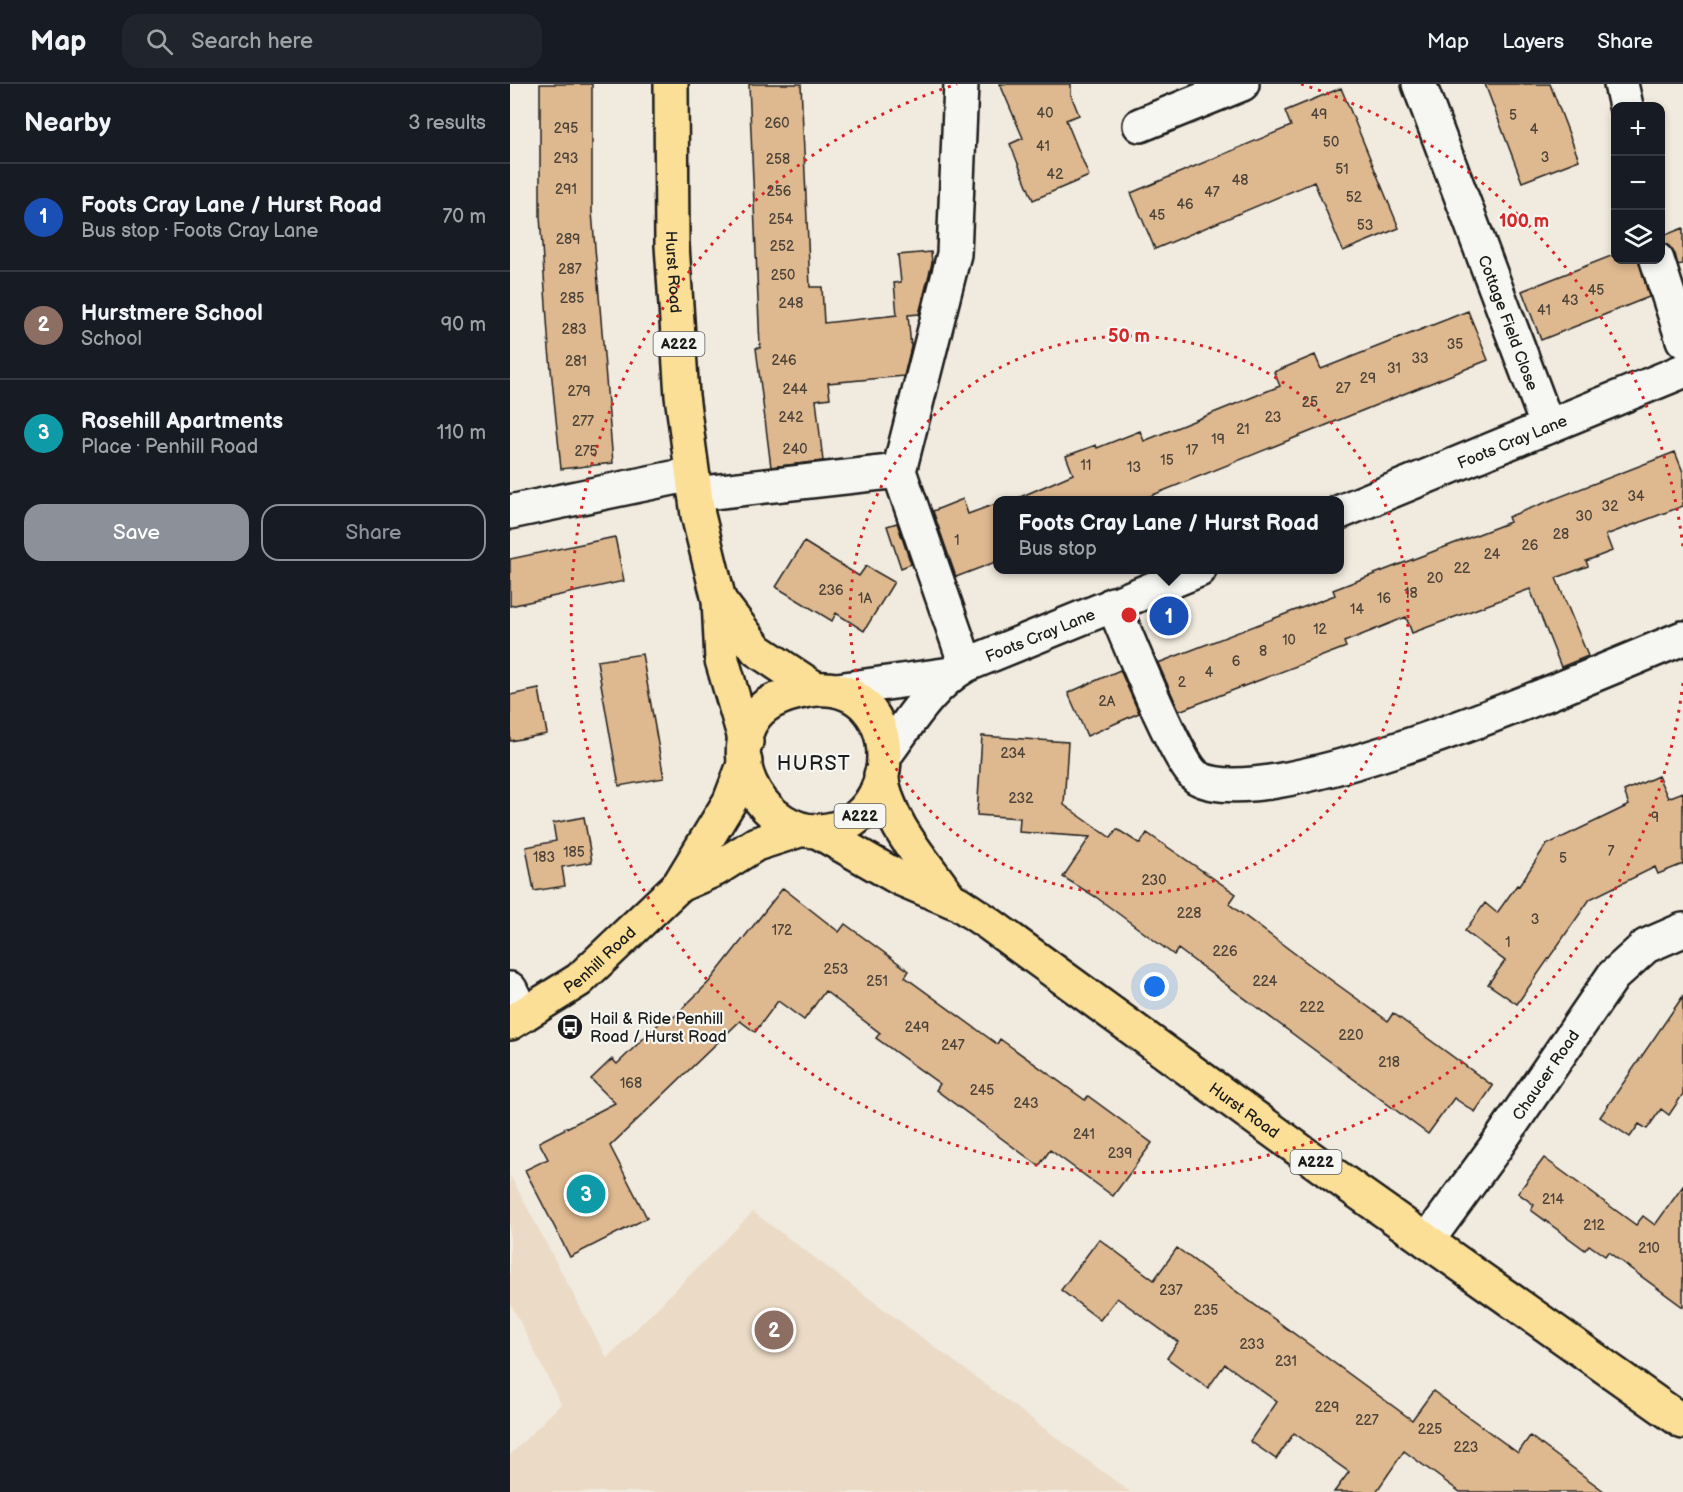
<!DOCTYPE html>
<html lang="en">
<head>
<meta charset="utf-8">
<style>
	:root { --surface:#171b24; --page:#20242c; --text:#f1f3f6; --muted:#9ea1a6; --line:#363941; --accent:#8c9099 }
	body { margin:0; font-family:"Balsamiq Sans",sans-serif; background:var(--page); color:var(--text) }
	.controls { position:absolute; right:18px; top:18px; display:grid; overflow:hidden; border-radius:12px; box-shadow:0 3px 9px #0003 }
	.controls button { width:54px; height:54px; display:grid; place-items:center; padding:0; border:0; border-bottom:2px solid var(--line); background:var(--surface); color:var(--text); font:30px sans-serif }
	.you { position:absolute; left:645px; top:903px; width:21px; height:21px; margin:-15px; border:4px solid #fff; border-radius:50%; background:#1a73e8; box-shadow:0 0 0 9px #1a73e833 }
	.badge { display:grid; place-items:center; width:39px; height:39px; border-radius:50%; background:var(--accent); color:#fff; font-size:20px; font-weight:700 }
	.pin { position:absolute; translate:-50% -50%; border:3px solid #fff; box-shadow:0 2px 6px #0006 }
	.popup { position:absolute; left:483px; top:412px; width:351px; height:78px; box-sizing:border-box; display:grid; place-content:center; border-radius:12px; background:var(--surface); filter:drop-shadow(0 2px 4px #0005); font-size:20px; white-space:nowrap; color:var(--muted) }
	.popup b { font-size:22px; color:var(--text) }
	.popup::after { content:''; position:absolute; left:50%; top:100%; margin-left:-12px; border:12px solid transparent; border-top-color:var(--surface) }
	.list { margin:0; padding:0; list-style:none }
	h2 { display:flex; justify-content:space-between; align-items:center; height:78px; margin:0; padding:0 24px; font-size:26px }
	h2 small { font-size:20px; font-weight:400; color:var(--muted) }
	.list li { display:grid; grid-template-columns:39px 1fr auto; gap:18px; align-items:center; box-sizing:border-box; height:108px; padding:0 24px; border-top:2px solid var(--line) }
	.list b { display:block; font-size:22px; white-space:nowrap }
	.list p { margin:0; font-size:20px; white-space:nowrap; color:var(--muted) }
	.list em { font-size:20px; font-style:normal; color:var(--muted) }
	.actions { display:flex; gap:12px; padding:18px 24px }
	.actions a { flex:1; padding:14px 0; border:2px solid var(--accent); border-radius:18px; text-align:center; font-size:21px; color:var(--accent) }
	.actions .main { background:var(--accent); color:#fff }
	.icon { flex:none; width:33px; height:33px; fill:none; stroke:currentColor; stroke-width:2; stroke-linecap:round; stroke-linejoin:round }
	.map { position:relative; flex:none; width:1173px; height:1408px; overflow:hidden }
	header { display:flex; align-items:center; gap:36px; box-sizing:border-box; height:84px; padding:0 30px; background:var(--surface); border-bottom:2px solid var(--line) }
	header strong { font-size:28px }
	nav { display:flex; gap:33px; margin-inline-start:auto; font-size:21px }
	.search { width:420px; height:54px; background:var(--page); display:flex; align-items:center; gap:15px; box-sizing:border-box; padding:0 21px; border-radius:18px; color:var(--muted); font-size:22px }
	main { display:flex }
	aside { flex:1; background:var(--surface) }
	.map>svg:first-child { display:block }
</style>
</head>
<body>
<header>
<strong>Map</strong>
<div class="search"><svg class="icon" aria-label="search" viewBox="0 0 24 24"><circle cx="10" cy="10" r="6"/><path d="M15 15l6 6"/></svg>Search here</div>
<nav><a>Map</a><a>Layers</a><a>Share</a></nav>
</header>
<main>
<aside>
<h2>Nearby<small>3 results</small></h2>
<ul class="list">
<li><span class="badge" style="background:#1a4fb4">1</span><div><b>Foots Cray Lane / Hurst Road</b><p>Bus stop · Foots Cray Lane</p></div><em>70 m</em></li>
<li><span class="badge" style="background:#8d6e63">2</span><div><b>Hurstmere School</b><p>School</p></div><em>90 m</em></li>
<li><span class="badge" style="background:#0f9aa8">3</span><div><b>Rosehill Apartments</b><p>Place · Penhill Road</p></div><em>110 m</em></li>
</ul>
<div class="actions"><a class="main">Save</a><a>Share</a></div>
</aside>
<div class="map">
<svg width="1173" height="1408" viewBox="0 0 1173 1408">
	<rect width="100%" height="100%" fill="#f1eade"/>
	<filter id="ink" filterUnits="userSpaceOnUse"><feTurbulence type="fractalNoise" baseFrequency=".0167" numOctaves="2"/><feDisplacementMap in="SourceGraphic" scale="12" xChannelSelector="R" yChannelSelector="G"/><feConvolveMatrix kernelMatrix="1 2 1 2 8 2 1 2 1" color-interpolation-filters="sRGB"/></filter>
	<g filter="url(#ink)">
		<path fill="#ebdbc6" d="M0,1091L97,1274L243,1128L620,1408H0V1371L51,1320L0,1218Z"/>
		<path fill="#deb88f" stroke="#1c1c1c" stroke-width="1.5" d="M30,0H82V128L103,379L51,385L39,265L30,132Z
			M239,0H291L300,203H312L314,239L387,231L384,199L391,198L388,171L421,168L422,179L409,230L398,231L401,263L394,292L318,299L320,314L306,316L313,377L261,383L246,264H250Z
			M490,0H561V11L569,31L556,36L579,92L523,116L500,60L513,54Z
			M975,0H1040L1069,76L1012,98Z
			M831,4L889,144L833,167L804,98L645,165L621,109L781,42L775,27Z
			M1173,144V180L1168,181L1165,170L1159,162L1150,158V153Z
			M1106,170V176H1129L1139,213L1031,256L1012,207Z
			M958,227L978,276L628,417H501L563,390L556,372L586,361L587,364L630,347L634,357L770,302L764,288L805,271L811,285Z
			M1165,368L1173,388V422L1096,451L1102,467L1076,477L1078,482L1046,494L1078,572L1051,583L1020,505L902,549L896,533L834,558L836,563L669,627L648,579L825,511L823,506L1000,438L998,433Z
			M453,415L458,430L488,419V477L446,493L423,427Z
			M387,439L401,480L391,484L377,442Z
			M105,453L114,497L0,522V475Z
			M294,458L349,492L356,482L384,498L354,547L326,529L322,537L266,503Z
			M132,570L154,694L109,702L87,577Z
			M610,586L629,629L577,652L558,609Z
			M29,605L37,650L0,657V611Z
			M472,652L558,658L554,721L601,754L607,745L630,760L637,749L726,810L719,820L796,878L878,937L883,929L983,1002L965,1028L944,1014L918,1050L668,865L664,871L586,813L553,793L580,753L509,748L510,734L467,731Z
			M1148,692L1158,714L1173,708V780L1148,790L1145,783L1080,815L1007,920L978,900L995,877L955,847L975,819L987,829L1007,801L1009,802L1036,761L1119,721L1114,707Z
			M74,733L82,778L52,783L55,802L24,807L16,763L46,757L43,739Z
			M273,804L329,848L335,840L399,887L395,893L487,960L490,955L575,1016L578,1012L642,1059L603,1112L540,1066L529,1082L426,1006L430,1000L366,954L370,949L315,907L294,936L268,917L245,948L230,937L100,1062L137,1134L60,1173L15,1086L38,1075L29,1058L105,1019L81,995L102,975L107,980L159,930L163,934L199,898Z
			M1173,912V1010L1159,1031L1151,1025L1137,1045L1129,1040L1120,1053L1090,1033Z
			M1034,1074L1126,1141L1133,1132L1145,1141L1173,1102V1223L1098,1168L1095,1172L1079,1161L1075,1166L1021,1126L1024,1121L1008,1109Z
			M589,1155L644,1196L667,1164L902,1336L923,1307L1008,1369L1020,1352L1095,1408H950L894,1367L866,1408H824L839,1388L784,1349L766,1375L740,1357L767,1318L715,1280L698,1304L657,1274L668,1258L607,1214L590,1236L551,1206Z"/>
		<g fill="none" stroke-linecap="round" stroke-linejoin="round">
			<g stroke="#1c1c1c" stroke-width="38">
				<g id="minor">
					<path d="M451,0L444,170L389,387L456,581"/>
					<path id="s1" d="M909,0L1038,343"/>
					<path d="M1111,0L1116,22"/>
					<path d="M630,41L732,0"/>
					<path d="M1147,176L1173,256"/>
					<path d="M185,410L389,387"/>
					<path d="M0,428L182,390"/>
					<path id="s2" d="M830,428L1173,287"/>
					<path d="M603,520C615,548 669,684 688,694C763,734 1088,588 1173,554"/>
					<path d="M327,606L441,590"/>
					<path id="s3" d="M375,671C399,639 420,602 456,581L689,486"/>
					<path d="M0,905L13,931"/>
					<path id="s4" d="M917,1157L985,1064L1103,892L1136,862L1173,846"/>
				</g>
			</g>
			<g stroke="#1c1c1c" stroke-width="38">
				<g id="major">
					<path id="s5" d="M161,0L162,161L172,312L188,431L209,516L212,576L236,658"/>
					<path d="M209,516L247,566L306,605"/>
					<path d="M306,605C397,599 395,742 310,747C257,750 211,678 245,632C259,614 284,608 306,605Z"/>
					<path d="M371,691C378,741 414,776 441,816"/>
					<path id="s6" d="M307,747L389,794L448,819L478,839L821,1089L1173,1338"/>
					<path d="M169,801L206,785L246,760L290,746"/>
					<path id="s7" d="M0,939L69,896L169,801L220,717L235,678"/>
				</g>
			</g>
			<use href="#minor" stroke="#f6f6f2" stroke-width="33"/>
			<use href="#major" stroke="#fbdf96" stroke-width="33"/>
		</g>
	</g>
	<g fill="none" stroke="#d62828" stroke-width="3" stroke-dasharray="3 6">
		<circle cx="619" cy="531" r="279"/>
		<path d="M1173 599A558 558 0 1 1 447 0M791 0A558 558 0 0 1 1173 463"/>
	</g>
	<defs>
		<g id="bus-disc" transform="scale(1.35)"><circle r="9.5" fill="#1c1c1c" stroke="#f6f6f2"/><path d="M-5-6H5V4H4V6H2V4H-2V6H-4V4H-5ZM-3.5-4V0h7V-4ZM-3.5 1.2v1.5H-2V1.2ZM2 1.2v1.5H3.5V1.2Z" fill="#fff"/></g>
	</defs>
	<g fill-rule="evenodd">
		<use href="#bus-disc" x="60" y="943"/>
	</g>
	<g text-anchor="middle" stroke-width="4.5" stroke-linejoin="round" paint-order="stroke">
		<g font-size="14" fill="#4c4339">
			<text x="535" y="34">40</text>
			<text x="809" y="35">49</text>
			<text x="1003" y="36">5</text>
			<text x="267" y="44">260</text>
			<text x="56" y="49">295</text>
			<text x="1024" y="50">4</text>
			<text x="821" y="63">50</text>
			<text x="533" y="67">41</text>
			<text x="1035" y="78">3</text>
			<text x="56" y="79">293</text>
			<text x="268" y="80">258</text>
			<text x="832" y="90">51</text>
			<text x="545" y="95">42</text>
			<text x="730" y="101">48</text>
			<text x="56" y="110">291</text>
			<text x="269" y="112">256</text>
			<text x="702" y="113">47</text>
			<text x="844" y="118">52</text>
			<text x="675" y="125">46</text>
			<text x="647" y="136">45</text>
			<text x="271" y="140">254</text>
			<text x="855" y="146">53</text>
			<text x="58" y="160">289</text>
			<text x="272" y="167">252</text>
			<text x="60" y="190">287</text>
			<text x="273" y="196">250</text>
			<text x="1086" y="211">45</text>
			<text x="62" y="219">285</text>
			<text x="1060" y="221">43</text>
			<text x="281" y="224">248</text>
			<text x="1034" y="231">41</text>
			<text x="64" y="250">283</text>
			<text x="945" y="265">35</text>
			<text x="910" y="279">33</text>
			<text x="274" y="281">246</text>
			<text x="66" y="282">281</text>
			<text x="884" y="289">31</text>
			<text x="858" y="299">29</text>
			<text x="833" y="309">27</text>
			<text x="285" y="310">244</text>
			<text x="69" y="312">279</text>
			<text x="800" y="323">25</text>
			<text x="281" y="338">242</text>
			<text x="763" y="338">23</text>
			<text x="73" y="342">277</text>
			<text x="733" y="350">21</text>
			<text x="708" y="360">19</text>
			<text x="285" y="370">240</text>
			<text x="682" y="371">17</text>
			<text x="76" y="372">275</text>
			<text x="657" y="381">15</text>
			<text x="576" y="386">11</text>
			<text x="624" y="388">13</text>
			<text x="1126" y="417">34</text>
			<text x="1100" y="427">32</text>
			<text x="1074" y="437">30</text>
			<text x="1051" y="455">28</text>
			<text x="447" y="461">1</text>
			<text x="1020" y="466">26</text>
			<text x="982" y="475">24</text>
			<text x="952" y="489">22</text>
			<text x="925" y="499">20</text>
			<text x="321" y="511">236</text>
			<text x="901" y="514">18</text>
			<text x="355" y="519">1A</text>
			<text x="874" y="519">16</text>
			<text x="847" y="530">14</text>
			<text x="810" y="550">12</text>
			<text x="779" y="561">10</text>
			<text x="753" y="572">8</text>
			<text x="726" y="582">6</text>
			<text x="699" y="593">4</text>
			<text x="672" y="603">2</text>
			<text x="597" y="622">2A</text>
			<text x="503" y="674">234</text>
			<text x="511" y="719">232</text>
			<text x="1145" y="738">9</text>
			<text x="1101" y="772">7</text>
			<text x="64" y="773">185</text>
			<text x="34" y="778">183</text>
			<text x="1053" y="779">5</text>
			<text x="644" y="801">230</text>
			<text x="679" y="834">228</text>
			<text x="1025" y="840">3</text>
			<text x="272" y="851">172</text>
			<text x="998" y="863">1</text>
			<text x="715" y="872">226</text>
			<text x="326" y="890">253</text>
			<text x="367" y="902">251</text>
			<text x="755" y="902">224</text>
			<text x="802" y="928">222</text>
			<text x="407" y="948">249</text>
			<text x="841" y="956">220</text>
			<text x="443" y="966">247</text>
			<text x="879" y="983">218</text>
			<text x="121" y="1004">168</text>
			<text x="472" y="1011">245</text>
			<text x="516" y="1024">243</text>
			<text x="574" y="1055">241</text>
			<text x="610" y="1074">239</text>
			<text x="1043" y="1120">214</text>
			<text x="1084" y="1146">212</text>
			<text x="1139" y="1169">210</text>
			<text x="661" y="1211">237</text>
			<text x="696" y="1231">235</text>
			<text x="742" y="1265">233</text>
			<text x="776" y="1282">231</text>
			<text x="817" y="1328">229</text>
			<text x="857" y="1341">227</text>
			<text x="920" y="1350">225</text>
			<text x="956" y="1368">223</text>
		</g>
		<g fill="#f6f6f2" stroke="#5d5d5c" stroke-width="1.5">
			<rect x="143.5" y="248" width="51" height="24" rx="4.5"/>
			<rect x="324.5" y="720" width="51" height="24" rx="4.5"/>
			<rect x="780.5" y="1066" width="51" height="24" rx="4.5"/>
		</g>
		<g font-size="15" font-weight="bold" fill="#1c1c1c">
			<text x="169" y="265">A222</text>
			<text x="350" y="737">A222</text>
			<text x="806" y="1083">A222</text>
		</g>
		<g font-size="16" fill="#1c1c1c" stroke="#f6f6f2">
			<text dy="6" stroke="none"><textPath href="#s5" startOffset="188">Hurst Road</textPath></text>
			<text dy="6" stroke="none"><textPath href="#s1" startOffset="255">Cottage Field Close</textPath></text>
			<text dy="6" stroke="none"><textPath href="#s2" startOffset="186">Foots Cray Lane</textPath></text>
			<text dy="6" stroke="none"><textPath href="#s3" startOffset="202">Foots Cray Lane</textPath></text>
			<text dy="6" stroke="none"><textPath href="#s7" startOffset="110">Penhill Road</textPath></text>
			<text dy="6" stroke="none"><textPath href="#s4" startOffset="204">Chaucer Road</textPath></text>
			<text dy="6" stroke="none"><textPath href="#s6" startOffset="512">Hurst Road</textPath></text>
		</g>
		<g font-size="16" fill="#1c1c1c" stroke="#f6f6f2" text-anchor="start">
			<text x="80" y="940">Hail &amp; Ride Penhill<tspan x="80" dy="18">Road / Hurst Road</tspan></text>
		</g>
		<g font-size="20" letter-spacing="1.5" fill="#1c1c1c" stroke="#f6f6f2">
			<text x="304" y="686">HURST</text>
		</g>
	</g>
	<circle cx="619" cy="531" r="9" fill="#d62828" stroke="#f6f6f2" stroke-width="3"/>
	<g font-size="18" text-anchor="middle" font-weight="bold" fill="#d62828" stroke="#f6f6f2" stroke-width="4.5" stroke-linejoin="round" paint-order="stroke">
		<text x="1014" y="143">100 m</text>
		<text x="619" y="258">50 m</text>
	</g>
</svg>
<div class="controls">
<button>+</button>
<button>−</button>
<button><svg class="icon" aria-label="layers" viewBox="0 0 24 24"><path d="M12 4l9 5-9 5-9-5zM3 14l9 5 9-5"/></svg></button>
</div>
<div class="you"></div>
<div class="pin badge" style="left:659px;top:532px;background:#1a4fb4">1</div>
<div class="popup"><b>Foots Cray Lane / Hurst Road</b>Bus stop</div>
<div class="pin badge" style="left:264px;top:1246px;background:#8d6e63">2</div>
<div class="pin badge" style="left:76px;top:1110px;background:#0f9aa8">3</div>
</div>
</main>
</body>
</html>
